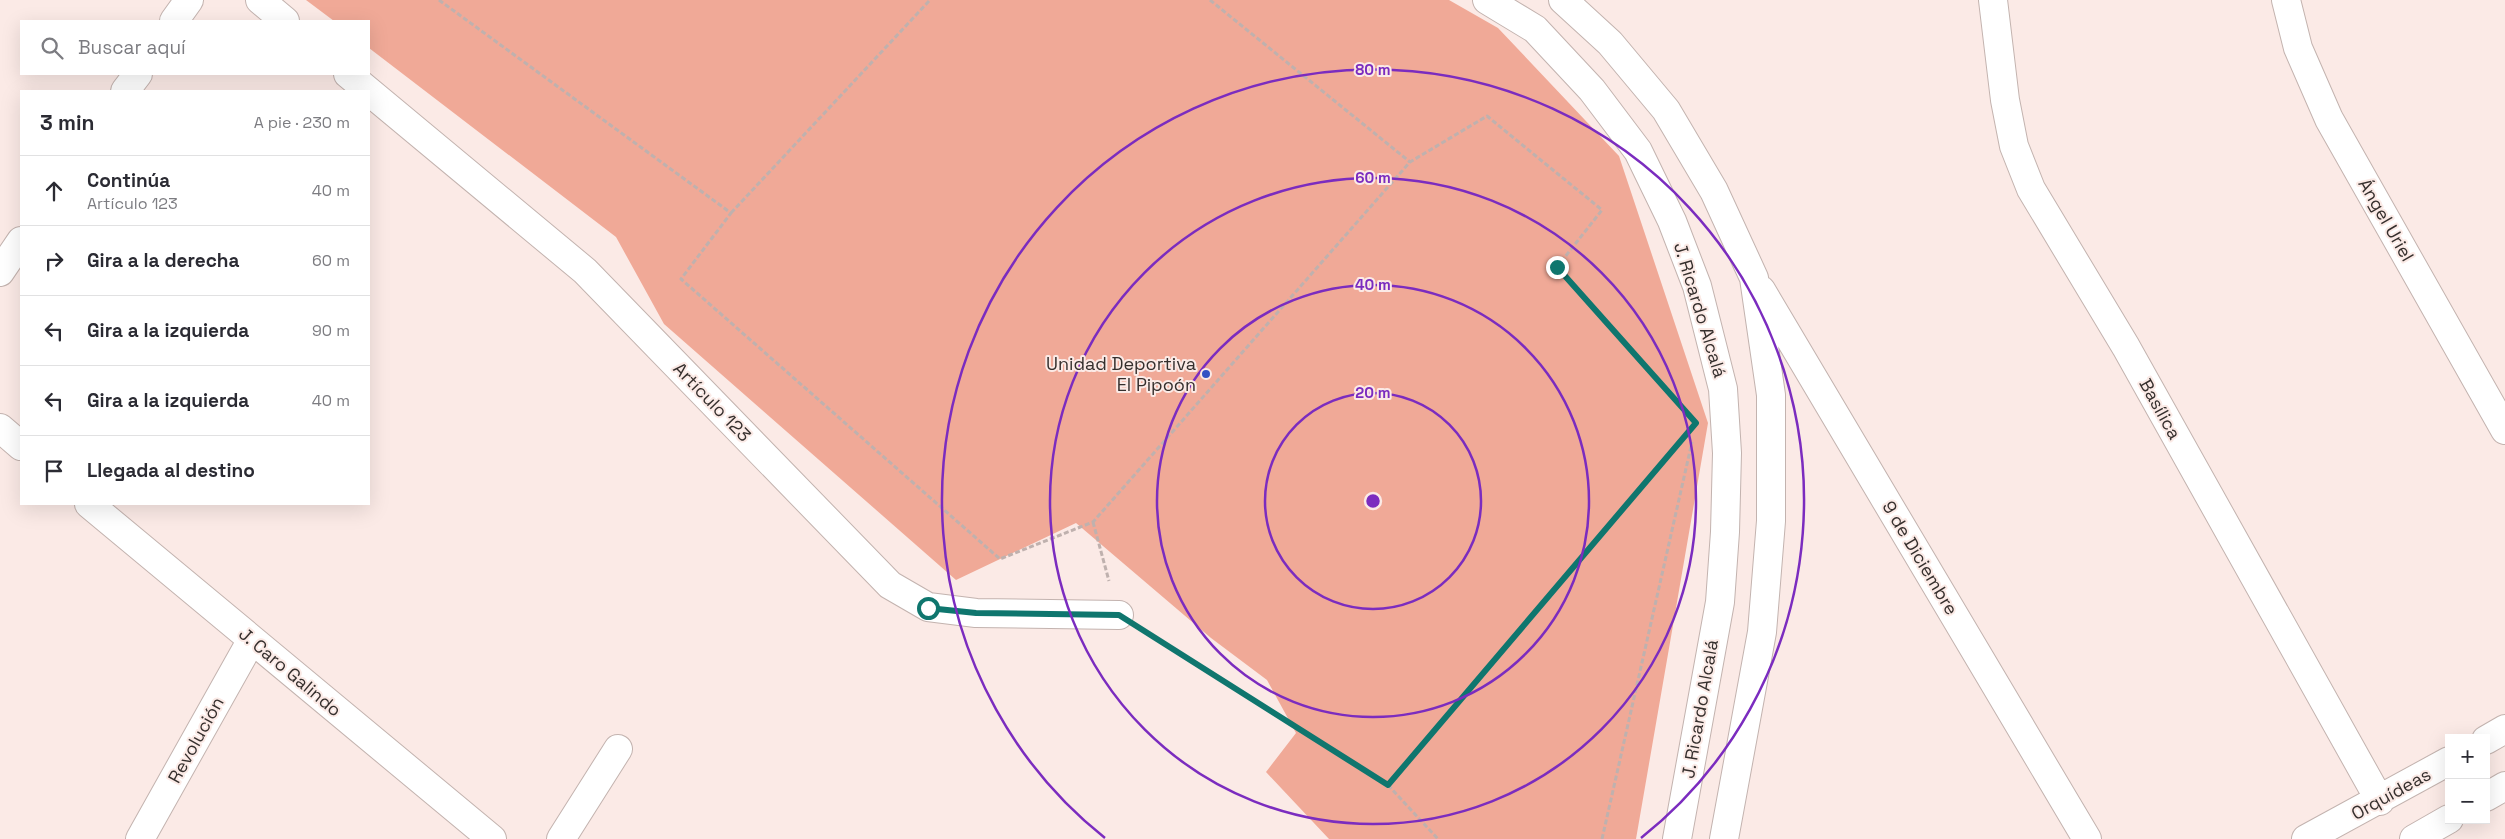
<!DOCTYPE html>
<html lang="es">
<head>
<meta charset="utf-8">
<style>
	:root { --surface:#fff; --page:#f2f2f3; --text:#2b2b33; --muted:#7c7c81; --line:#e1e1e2 }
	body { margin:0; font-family:"Space Grotesk",sans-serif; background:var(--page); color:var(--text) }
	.controls { position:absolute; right:15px; bottom:15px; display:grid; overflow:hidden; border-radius:0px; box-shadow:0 5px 20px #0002 }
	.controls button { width:45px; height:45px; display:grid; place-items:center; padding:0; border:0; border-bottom:1px solid var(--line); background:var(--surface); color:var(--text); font:25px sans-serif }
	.stop { position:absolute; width:15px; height:15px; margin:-11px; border:4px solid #0f766e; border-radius:50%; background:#fff }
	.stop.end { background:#0f766e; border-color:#fff; box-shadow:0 1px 5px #0008 }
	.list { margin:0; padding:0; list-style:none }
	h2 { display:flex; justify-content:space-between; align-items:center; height:65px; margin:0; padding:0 20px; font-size:21px }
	h2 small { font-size:16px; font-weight:400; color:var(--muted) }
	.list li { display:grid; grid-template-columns:32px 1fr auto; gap:15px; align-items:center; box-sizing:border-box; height:70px; padding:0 20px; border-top:1px solid var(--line) }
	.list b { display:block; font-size:19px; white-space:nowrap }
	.list p { margin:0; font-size:16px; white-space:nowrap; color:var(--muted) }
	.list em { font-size:16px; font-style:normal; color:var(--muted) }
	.icon { flex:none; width:28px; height:28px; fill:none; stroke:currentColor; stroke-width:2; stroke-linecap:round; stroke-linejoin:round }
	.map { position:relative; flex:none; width:2505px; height:839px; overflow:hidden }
	.search { position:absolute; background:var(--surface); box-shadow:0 5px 20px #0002; left:20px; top:20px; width:350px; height:55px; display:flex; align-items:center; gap:12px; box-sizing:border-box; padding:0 18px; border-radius:0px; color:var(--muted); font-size:19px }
	.panel { position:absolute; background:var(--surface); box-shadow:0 5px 20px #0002; left:20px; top:90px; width:350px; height:415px; border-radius:0px }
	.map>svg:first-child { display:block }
</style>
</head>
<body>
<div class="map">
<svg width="2505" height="839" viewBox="0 0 2505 839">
	<rect width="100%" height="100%" fill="#fbeae6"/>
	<path fill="#f0a997" d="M306,0H1449L1498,28L1619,156L1708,423L1636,839H1329L1266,772L1296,733L1267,680L1211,638L1076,523L956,580L664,324L616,237L369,48V21H334Z"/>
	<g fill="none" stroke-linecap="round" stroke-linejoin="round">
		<g stroke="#c3b3af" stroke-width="30">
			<path id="minor" d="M260,0L285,21
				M1487,0L1535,29L1592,90L1638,151L1672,221L1697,286L1723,389L1727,453L1725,532L1720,602L1677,839
				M1563,0L1610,43L1666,110L1714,191L1754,278L1771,395V521L1762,632L1724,839
				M1993,0L2005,100L2014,146L2031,189L2126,347L2380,801
				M2286,0L2298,48L2329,119L2505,430
				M174,21L189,0
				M348,74L585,271L890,585L928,607L976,613L1119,615
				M125,91L138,74
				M0,272L21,241
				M1761,290L2087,839
				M0,428L21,446
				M89,504L492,839
				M2486,740L2505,729
				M2486,797L2505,786
				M140,839L251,641
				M561,839L618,749
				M2306,839L2449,761
				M2414,839L2449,819"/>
		</g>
		<path stroke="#bfb1ae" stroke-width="3" stroke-dasharray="5 2.5" stroke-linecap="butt" d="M439,0L731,213L681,279L1000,559L1093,522L1410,162L1487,116L1602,210L1557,267L1692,418
			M1210,0L1410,162
			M731,213L930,0
			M1093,522L1109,581
			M1145,632L1388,785L1692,428
			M1388,785L1438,839
			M1602,839L1692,442"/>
		<use href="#minor" stroke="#fff" stroke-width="28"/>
	</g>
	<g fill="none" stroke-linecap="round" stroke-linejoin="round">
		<path stroke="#0f766e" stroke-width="6" d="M928,608L976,613L1119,615L1388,785L1696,423L1557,267"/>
	</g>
	<g fill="none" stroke="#7b2cbf" stroke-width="2.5">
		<circle cx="1373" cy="501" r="108"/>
		<circle cx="1373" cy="501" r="216"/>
		<circle cx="1373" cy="501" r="323"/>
		<path d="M1105 838A431 431 0 1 1 1641 838"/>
	</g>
	<circle fill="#3352c3" stroke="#fbeae6" stroke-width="2" cx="1206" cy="374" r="5"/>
	<g text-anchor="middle" stroke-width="4" stroke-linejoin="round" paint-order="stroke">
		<g font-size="18" fill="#352f2d" stroke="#fbeae6">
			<text transform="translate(2386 220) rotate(60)" y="6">Ángel Uriel</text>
			<text transform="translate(1700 310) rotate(73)" y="6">J. Ricardo Alcalá</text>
			<text transform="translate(712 402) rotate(46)" y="6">Artículo 123</text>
			<text transform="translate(2160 409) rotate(61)" y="6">Basílica</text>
			<text transform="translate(1920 558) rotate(59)" y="6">9 de Diciembre</text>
			<text transform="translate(290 672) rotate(40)" y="6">J. Caro Galindo</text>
			<text transform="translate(1700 709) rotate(-80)" y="6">J. Ricardo Alcalá</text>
			<text transform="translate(196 740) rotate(-61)" y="6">Revolución</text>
			<text transform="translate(2391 794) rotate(-29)" y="6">Orquídeas</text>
		</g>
		<g font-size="18" fill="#352f2d" stroke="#fbeae6" text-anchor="end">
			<text x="1196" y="370">Unidad Deportiva<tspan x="1196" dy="21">El Pipoón</tspan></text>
		</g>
	</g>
	<circle cx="1373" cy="501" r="8" fill="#7b2cbf" stroke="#fbeae6" stroke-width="2.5"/>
	<g font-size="15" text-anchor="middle" font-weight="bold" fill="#7b2cbf" stroke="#fbeae6" stroke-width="4" stroke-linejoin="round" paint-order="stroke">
		<text x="1373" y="75">80 m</text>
		<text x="1373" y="183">60 m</text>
		<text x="1373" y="290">40 m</text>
		<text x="1373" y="398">20 m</text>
	</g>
</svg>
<div class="controls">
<button>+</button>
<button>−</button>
</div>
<div class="stop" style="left:928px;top:608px"></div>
<div class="stop end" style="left:1557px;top:267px"></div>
<div class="search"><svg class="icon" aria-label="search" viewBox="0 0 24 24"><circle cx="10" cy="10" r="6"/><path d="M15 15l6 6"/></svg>Buscar aquí</div>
<section class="panel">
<h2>3 min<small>A pie · 230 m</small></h2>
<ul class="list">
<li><svg class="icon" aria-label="ahead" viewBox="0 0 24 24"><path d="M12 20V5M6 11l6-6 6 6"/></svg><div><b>Continúa</b><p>Artículo 123</p></div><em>40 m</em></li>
<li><svg class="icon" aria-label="right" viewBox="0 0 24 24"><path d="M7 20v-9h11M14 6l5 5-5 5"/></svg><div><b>Gira a la derecha</b></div><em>60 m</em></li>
<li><svg class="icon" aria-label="left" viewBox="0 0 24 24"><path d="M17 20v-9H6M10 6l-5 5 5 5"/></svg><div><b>Gira a la izquierda</b></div><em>90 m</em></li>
<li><svg class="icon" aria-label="left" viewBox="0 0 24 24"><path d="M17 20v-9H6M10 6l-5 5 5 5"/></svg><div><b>Gira a la izquierda</b></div><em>40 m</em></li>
<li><svg class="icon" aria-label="arrive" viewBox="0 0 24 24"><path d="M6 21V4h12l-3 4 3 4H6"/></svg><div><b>Llegada al destino</b></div></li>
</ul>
</section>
</div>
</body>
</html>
